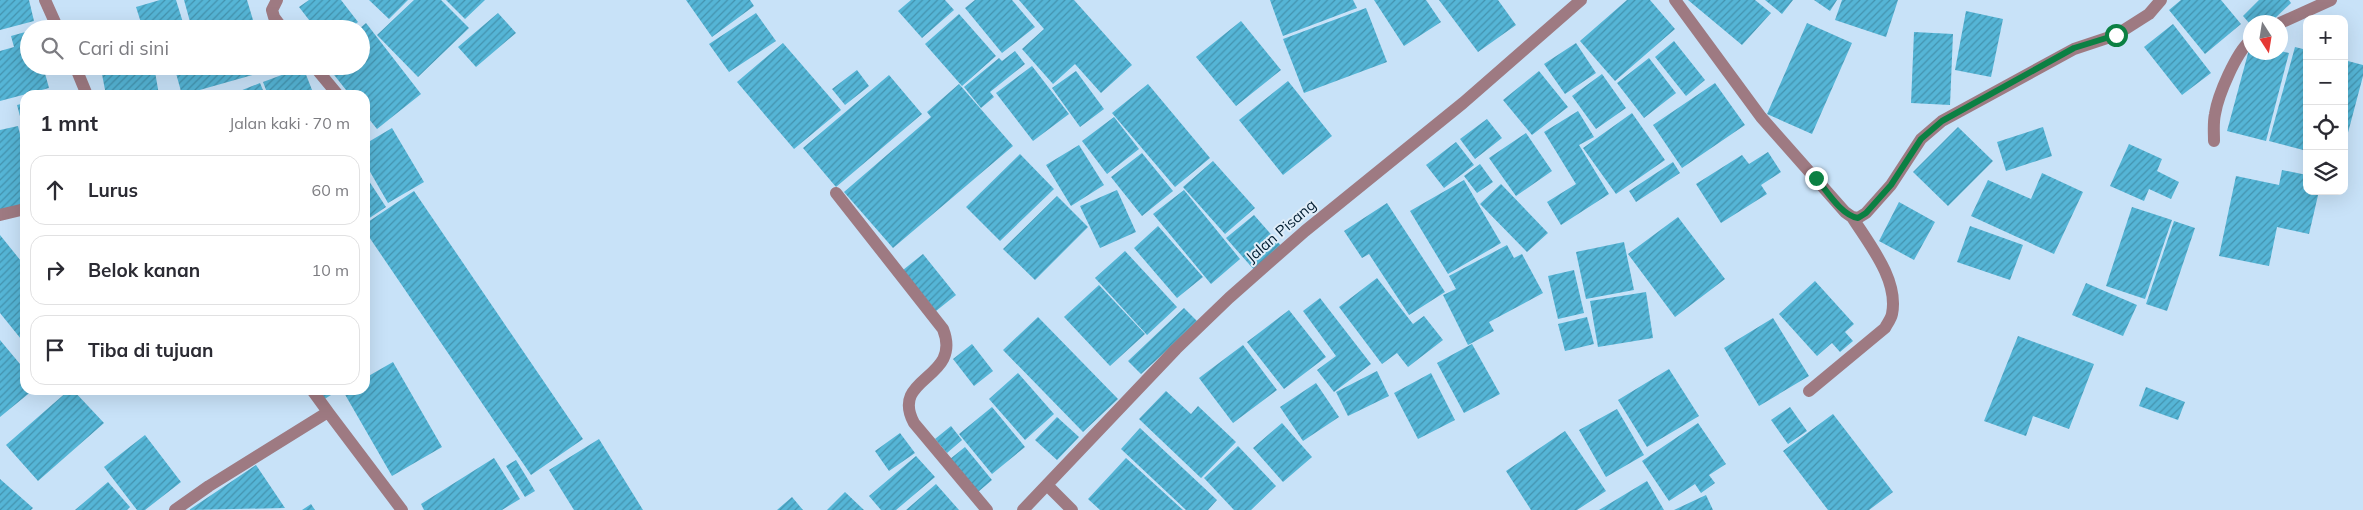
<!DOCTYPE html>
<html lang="id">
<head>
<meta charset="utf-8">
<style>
	:root { --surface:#fff; --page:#f7f7f7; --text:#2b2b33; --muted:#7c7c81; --line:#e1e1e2 }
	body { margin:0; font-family:Mulish,sans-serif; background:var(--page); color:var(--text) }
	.controls { position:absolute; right:15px; top:15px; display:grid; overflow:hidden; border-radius:10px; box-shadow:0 5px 20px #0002 }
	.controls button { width:45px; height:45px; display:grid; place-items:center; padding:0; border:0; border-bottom:1px solid var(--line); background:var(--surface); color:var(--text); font:25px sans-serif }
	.compass { position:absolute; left:2243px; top:15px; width:45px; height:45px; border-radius:50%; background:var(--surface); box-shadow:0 5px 20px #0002; rotate:168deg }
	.stop { position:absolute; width:15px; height:15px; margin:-11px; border:4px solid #0b8043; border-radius:50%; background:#fff }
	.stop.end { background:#0b8043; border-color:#fff; box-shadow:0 1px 5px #0008 }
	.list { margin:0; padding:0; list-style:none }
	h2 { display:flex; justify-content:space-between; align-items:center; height:65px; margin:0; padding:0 20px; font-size:21px }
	h2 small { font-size:16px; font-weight:400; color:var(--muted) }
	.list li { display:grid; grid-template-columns:32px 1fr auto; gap:15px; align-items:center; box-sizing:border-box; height:70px; margin:0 10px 10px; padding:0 10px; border:1px solid var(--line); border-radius:15px }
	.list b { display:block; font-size:19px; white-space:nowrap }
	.list em { font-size:16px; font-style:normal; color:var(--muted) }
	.icon { flex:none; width:28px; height:28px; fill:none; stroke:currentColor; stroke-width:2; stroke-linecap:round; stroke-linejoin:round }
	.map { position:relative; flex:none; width:2363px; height:510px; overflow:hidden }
	.search { position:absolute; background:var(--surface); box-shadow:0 5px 20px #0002; left:20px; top:20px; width:350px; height:55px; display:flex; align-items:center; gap:12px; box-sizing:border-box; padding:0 18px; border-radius:28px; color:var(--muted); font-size:19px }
	.panel { position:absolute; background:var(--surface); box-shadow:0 5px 20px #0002; left:20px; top:90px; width:350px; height:305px; border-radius:15px }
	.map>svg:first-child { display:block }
</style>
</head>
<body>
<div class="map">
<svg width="2363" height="510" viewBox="0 0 2363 510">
	<defs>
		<pattern id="building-hatch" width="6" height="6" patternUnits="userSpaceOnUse" patternTransform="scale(1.25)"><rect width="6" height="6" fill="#55b5d6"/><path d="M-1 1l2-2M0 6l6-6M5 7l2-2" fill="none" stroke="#4493ae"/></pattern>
	</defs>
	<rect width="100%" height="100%" fill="#c8e2f8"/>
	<path fill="url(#building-hatch)" d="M0,0H29L34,21L0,30Z
		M160,0H176L185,29H143L136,7Z
		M184,0H247L253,20L222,29H192Z
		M309,0H341L358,22L349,29H316L299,7Z
		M369,0H408L389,19Z
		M414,0H441L469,28L418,77L377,35Z
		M446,0H485L465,19Z
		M686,0H750L754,6L712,37Z
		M911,0H945L954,10L922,38L898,11Z
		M975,0H1012L1035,27L1002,53L965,8Z
		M1019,0H1074L1132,65L1101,93L1075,64L1053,84L1022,49L1044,29Z
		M1270,0H1353L1357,8L1283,36Z
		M1374,0H1426L1441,22L1404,46Z
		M1439,0H1498L1516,25L1478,52Z
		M1627,0H1650L1675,29L1615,81L1580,41Z
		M1688,0H1755L1771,13L1742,45Z
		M1765,0H1793L1782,14Z
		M1814,0H1837L1830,11Z
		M1842,0H1898L1886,37L1835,20Z
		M2181,0H2221L2241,24L2205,54L2169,10Z
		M2259,0H2289L2291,3L2271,22L2250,24L2243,16Z
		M1366,8L1387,62L1304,93L1283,39Z
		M1966,11L2003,19L1991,77L1955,70Z
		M498,13L516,33L476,67L458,47Z
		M756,13L776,41L729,72L709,44Z
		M959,14L996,56L962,86L925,44Z
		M1241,21L1281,70L1236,106L1196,57Z
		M366,23L421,94L377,129L365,114V95H350L327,66H361V29H359Z
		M1807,23L1852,43L1812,134L1767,114Z
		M2173,24L2211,73L2182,95L2144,47Z
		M29,31V66H43L49,88L0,101V51L14,47L11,36Z
		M1914,32L1953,34L1950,105L1911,103Z
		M1674,41L1705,80L1686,96L1655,57Z
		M783,43L841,110L794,149L737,82Z
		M1576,43L1596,73L1565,94L1544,64Z
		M2250,46V52L2280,51L2289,53L2266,141L2227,131Z
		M2295,47L2307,50V151L2269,141Z
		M1015,51L1025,64L990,92L994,97L981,108L964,87L999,58L1002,61Z
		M1649,58L1676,93L1644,118L1617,83Z
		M2344,60L2363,65V76L2345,144Z
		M116,66H154L159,95H106L101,69Z
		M174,66H261L263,72L182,95Z
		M1032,66L1069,114L1033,141L996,93Z
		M303,67L314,95H268L263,82Z
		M857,70L869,86L845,105L832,89Z
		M1076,71L1104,109L1080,127L1052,88Z
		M1539,71L1568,107L1532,135L1503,100Z
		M1602,74L1626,108L1596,129L1572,96Z
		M889,75L922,114L836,187L803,148Z
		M1288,81L1332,136L1283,175L1239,120Z
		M260,83L265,95H230Z
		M1715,83L1745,125L1682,168L1653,125Z
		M959,84L1013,146L893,248L844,192L931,117L927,112Z
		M1148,84L1210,158L1175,187L1112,113Z
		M72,90L74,95H56V94Z
		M25,103V131H24L17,105Z
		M1578,111L1594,137L1579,145L1609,194L1561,225L1547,202L1576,184L1544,132Z
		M1632,113L1665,160L1616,194L1583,148Z
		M1114,117L1139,149L1107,174L1082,141Z
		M1487,119L1502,138L1475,159L1460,139Z
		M18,126L25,154V204L0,210V130Z
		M1958,127L1993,161L1948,206L1913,172Z
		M2043,127L2052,156L2006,171L1997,142Z
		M392,128L424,182L388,203L365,163V144Z
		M1526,133L1552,171L1516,196L1489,158Z
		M1456,142L1474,165L1444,188L1426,165Z
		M2129,144L2162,159L2157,171L2179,182L2171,199L2149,189L2144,201L2110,186Z
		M1079,145L1104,185L1071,206L1046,165Z
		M1768,152L1781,172L1761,185L1767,194L1721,223L1696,184L1742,155L1749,164Z
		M1142,153L1173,191L1142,216L1111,177Z
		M1020,154L1054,189L1000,241L966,207Z
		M1213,161L1255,208L1225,234L1183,187Z
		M1673,162L1680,173L1636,202L1629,191Z
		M1480,164L1493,182L1477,193L1464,176Z
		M2282,170L2307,175V191H2319L2309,234L2277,227L2269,266L2219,256L2236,176L2279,185Z
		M2042,173L2083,192L2054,254L1971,216L1988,180L2031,199Z
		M365,175L386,207L365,221Z
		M1464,180L1501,243L1448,274L1410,211Z
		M1501,184L1548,233L1527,252L1480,204Z
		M1117,190L1136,232L1100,248L1080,206Z
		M1184,190L1240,259L1211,284L1153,214Z
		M414,191L583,439L531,475L365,231V224Z
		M1057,196L1088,227L1035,280L1003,249Z
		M1899,202L1935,222L1914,260L1879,241Z
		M1387,203L1445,292L1409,315L1369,254L1362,258L1344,231Z
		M2132,207L2172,220L2145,299L2106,286Z
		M1254,215L1283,248L1256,272L1226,238Z
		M1678,217L1725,279L1675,317L1628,254Z
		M2174,221L2195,228L2167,311L2146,304Z
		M1158,226L1203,277L1177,298L1134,248Z
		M1970,226L2023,245L2010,280L1957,262Z
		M0,235L25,266V344L0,313Z
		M1624,242L1634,290L1586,299L1576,252Z
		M1507,245L1514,258L1522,254L1543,293L1489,322L1494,331L1468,345L1443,295L1456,289L1449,276Z
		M1125,251L1177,307L1147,335L1095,278Z
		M923,254L956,295L936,311L903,270Z
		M1574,270L1584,313L1558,319L1548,276Z
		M1377,278L1413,324L1424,316L1443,340L1408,367L1397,353L1382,364L1339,307Z
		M1815,281L1854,324L1845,332L1853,341L1840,352L1832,343L1817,356L1779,314Z
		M2086,283L2137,305L2123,336L2072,315Z
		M1099,285L1145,334L1110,366L1064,317Z
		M1646,292L1653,338L1598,347L1590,301Z
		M1320,298L1371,364L1334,392L1317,370L1336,356L1303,311Z
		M1184,308L1198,322L1141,374L1128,361Z
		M1289,310L1326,357L1284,389L1247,342Z
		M1038,317L1118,399L1083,432L1003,350Z
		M1587,317L1594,344L1565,351L1558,324Z
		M1773,318L1809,376L1759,406L1724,348Z
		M2018,336L2094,364L2069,429L2033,416L2026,436L1984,421Z
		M0,340L25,370V390H33L0,417Z
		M972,344L993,371L974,386L953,359Z
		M1472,344L1500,394L1464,413L1437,363Z
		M1243,345L1277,390L1233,423L1199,378Z
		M393,362L442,447L392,476L343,391L365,390V378Z
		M1669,369L1699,416L1647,447L1618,400Z
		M1377,371L1389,396L1348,416L1336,392Z
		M1018,373L1054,414L1025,440L989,399Z
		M1431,373L1455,420L1418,439L1394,393Z
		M1316,383L1339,417L1303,441L1280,407Z
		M2146,387L2185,402L2178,420L2139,406Z
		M69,390H73L104,423L38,481L6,445Z
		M316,390H339L323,400Z
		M1166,391L1191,414L1198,406L1236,442L1201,478L1139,419Z
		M992,407L1025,447L992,474L959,434Z
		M1790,407L1807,431L1788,444L1771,420Z
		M1617,409L1644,455L1606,477L1579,430Z
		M1833,414L1893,492L1869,510H1828L1783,451Z
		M1057,417L1079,437L1057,460L1035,440Z
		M1282,423L1312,457L1283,482L1253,448Z
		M1698,423L1726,464L1709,475L1715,483L1701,493L1695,484L1669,501L1642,461Z
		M951,426L962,440L947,453L935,439Z
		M1140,428L1217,500L1208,510H1186L1121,449Z
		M1565,431L1606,491L1577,510H1531L1506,471Z
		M900,433L915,453L889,471L875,451Z
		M145,435L181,482L145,510H137L104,467Z
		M599,439L643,510H574L549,470Z
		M1238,446L1276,486L1251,510H1234L1204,478Z
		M965,447L992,480L978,492L950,459Z
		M916,456L935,477L896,510H881L869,496Z
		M494,458L520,499L502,510H424L421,504Z
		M1126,458L1183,510H1100L1088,499Z
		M516,460L535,491L525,497L506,466Z
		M256,465L285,508L189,510Z
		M0,479L33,508L31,510H0Z
		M1647,481L1664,510H1599Z
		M108,482L130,507L127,510H75Z
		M936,484L959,510H906Z
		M845,492L864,510H827Z
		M1706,495L1713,510H1674Z
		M792,497L803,510H777Z
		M311,504L315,510H302Z"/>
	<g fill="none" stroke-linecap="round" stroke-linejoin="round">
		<path stroke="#9e7a82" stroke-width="12" d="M45,0L58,29
			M277,0L272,10L274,17L283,29
			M1675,0L1761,117L1845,212L1852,217L1858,218L1866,213L1891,185L1921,139L1942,121L2074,49L2116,35L2149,14L2161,0
			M2280,23L2331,0
			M75,66L87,95
			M314,66L338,95
			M2214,141C2214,132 2213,123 2215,114C2218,95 2236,53 2250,41
			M836,193L943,329C963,380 889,376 914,423L987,510
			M0,215L25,209
			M312,390L328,412
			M1809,391L1885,328C1887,324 1891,319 1892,314C1899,280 1869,244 1852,217
			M1047,485L1072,510
			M175,510L209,486L328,412L402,510
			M1023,510L1176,349L1229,298L1305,231L1463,103L1581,0"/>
	</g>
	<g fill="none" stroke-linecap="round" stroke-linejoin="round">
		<path stroke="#0b8043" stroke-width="6" d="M1816,178C1827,191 1841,215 1858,218L1866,213L1891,185L1921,139L1942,121L2074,48L2116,35"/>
	</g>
	<g text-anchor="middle" stroke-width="4" stroke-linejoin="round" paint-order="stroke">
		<g font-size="15" fill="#021d31" stroke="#e0edf8">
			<text transform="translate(1281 231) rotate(-41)" y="5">Jalan Pisang</text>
		</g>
	</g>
</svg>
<div class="controls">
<button>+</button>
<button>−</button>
<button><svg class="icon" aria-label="locate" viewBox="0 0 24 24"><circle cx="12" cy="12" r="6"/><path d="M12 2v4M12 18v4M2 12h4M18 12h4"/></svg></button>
<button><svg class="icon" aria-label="layers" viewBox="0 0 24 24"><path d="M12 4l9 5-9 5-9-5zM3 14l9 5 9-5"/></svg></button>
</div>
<svg class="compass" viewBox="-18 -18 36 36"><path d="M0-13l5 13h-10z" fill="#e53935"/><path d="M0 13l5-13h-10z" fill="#7c7c81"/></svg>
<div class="stop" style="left:2116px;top:35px"></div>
<div class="stop end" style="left:1816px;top:178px"></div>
<div class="search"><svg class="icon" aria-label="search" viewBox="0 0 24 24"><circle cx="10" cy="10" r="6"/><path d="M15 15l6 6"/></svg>Cari di sini</div>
<section class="panel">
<h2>1 mnt<small>Jalan kaki · 70 m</small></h2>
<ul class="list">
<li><svg class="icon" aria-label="ahead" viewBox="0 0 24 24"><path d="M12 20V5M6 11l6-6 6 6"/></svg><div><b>Lurus</b></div><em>60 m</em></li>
<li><svg class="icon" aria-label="right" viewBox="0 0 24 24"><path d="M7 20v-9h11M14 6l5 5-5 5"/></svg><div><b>Belok kanan</b></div><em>10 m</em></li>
<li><svg class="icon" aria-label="arrive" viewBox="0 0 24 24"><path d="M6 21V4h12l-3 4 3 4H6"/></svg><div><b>Tiba di tujuan</b></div></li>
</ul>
</section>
</div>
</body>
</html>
